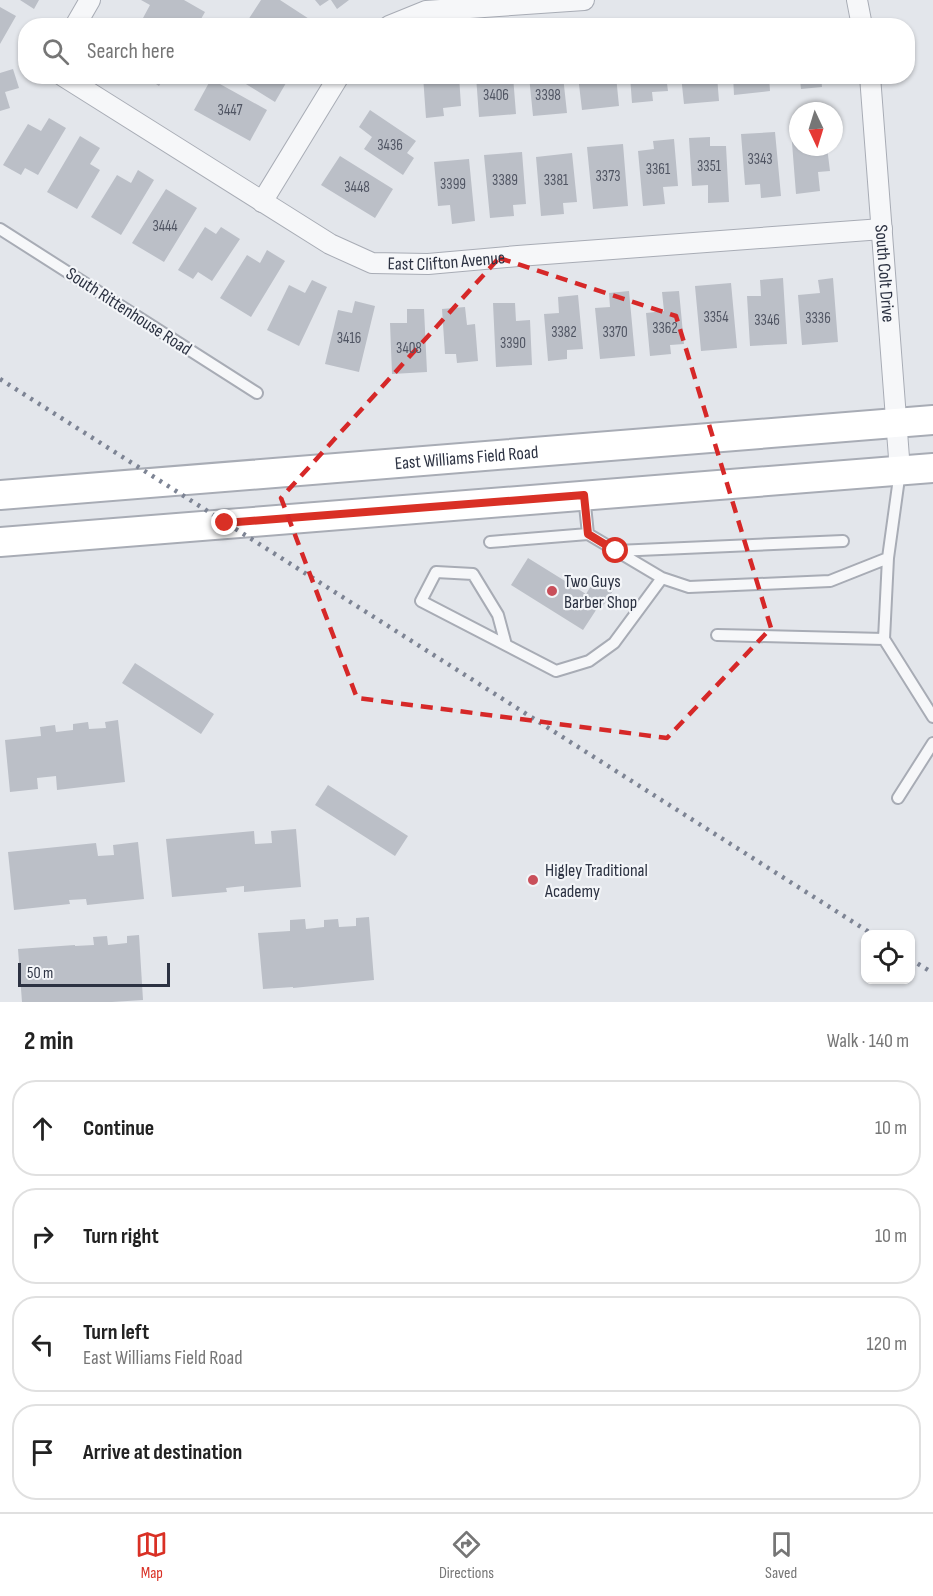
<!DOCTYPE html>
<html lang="en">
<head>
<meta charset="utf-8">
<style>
	:root { --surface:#fff; --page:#f6f6f6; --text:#222; --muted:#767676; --line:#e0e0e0; --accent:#d93025 }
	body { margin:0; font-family:"Sofia Sans Condensed",sans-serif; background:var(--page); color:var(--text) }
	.controls { position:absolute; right:18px; bottom:18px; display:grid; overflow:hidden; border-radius:12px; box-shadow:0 2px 4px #0004 }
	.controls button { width:54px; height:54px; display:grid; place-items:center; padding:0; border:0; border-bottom:2px solid var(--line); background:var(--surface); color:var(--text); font:30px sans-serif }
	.compass { position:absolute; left:789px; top:102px; width:54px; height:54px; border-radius:50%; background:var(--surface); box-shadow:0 2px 4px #0004; rotate:176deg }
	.scale { position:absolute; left:18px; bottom:15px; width:152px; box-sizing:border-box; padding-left:6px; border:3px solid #2c3242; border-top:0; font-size:16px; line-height:21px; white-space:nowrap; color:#2c3242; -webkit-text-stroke:4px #f3f5f8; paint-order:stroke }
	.stop { position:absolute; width:18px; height:18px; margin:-14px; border:4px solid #d93025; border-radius:50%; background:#fff }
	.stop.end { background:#d93025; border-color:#fff; box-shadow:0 2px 6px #0008 }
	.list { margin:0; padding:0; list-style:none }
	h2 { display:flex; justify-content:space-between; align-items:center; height:78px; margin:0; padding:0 24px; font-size:26px }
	h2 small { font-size:20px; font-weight:400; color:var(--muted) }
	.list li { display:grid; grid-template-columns:39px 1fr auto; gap:18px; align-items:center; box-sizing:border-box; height:96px; margin:0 12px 12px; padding:0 12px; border:2px solid var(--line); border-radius:24px }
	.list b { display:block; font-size:22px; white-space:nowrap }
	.list p { margin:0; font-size:20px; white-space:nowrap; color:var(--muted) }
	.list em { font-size:20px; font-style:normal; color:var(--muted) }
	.icon { flex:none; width:33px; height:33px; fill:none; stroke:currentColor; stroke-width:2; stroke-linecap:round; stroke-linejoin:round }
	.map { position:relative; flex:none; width:933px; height:1002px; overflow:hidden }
	.search { position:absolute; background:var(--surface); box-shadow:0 2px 4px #0004; left:18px; right:18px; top:18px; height:66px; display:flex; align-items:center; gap:15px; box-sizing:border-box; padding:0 21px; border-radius:24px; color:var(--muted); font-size:22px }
	.sheet { height:510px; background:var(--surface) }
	nav { display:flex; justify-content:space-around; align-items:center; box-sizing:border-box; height:84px; border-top:2px solid var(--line); background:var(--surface); font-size:16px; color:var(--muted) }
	nav a { display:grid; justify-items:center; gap:3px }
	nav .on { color:var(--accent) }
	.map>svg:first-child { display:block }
</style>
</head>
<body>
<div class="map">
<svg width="933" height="1002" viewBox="0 0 933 1002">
	<rect width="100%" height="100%" fill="#e3e6eb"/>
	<path fill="#bbbfc7" d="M20,0H39L34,9Z
		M141,0H184L205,12L197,26H156L143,18L150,5Z
		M261,0H280L320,26H257L248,20Z
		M315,0H329L320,6Z
		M331,0H349L337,9Z
		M0,7L16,16L0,44Z
		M13,69L19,88L5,92L10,108L0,111V73Z
		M144,76H165L159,86Z
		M233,76H276L286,83L275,102Z
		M423,76H459L461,106L443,108L444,116L426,118Z
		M476,76H513L516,114L479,117Z
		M529,76H563L567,113L533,116Z
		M578,76H616L619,106L582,110Z
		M630,76H666L668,91L652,92L653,101L632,103Z
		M681,76H717L719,101L684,104Z
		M733,76H769L770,91L734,95Z
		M784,76H821L822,87L801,89L800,80L784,81Z
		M211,79L267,110L250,141L194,110Z
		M370,110L416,141L407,153L414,158L403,175L364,149L372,137L359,127Z
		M49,118L66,128L38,175L25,168L21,175L3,165L28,124L41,131Z
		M798,129V147H827L830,171L818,172L820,191L796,194L791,130Z
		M775,132L781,196L761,198L760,184L745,185L741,134Z
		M80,136L100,148L90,164L100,170L77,209L47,192Z
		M710,137V146H726L729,202L708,203V185L692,186L689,138Z
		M674,139L678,186L663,187L665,204L643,206L638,151L654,149L653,141Z
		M623,144L628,206L593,209L587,147Z
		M522,152L526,204L513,205L514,216L490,218L484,155Z
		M572,153L577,202L563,203L564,214L541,216L536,157Z
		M340,156L393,189L375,218L321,185Z
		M469,159L475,221L452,224L450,205L438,206L434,162Z
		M138,170L154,180L121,235L91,217L117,175L131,183Z
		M166,189L197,208L164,262L132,243Z
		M205,227L216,234L221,227L240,239L212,281L198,272L193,279L178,270Z
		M267,250L285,261L251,317L220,298L247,255L260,263Z
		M783,278L787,344L750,346L747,296H761L760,280Z
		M833,278L838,342L802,345L798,295L820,293L818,280Z
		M312,280L327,287L299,346L267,330L289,285L305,293Z
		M731,283L737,348L701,351L695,286Z
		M629,291L635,356L600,359L595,308L610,307L609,293Z
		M679,291L684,344L670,345L671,354L650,356L646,313L664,311L662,292Z
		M578,295L583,349L567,350V359L548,361L544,314L559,313L558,297Z
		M355,301L375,306L359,372L325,364L338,310L352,313Z
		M493,303H515L516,321L530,320L532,365L496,367Z
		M465,307L467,325L475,324L478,361L457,363L456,354H445L442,309Z
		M407,309H424L427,372L392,374L390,323H407Z
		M528,558L586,594L596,578L614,589L603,606L600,604L583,630L511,585Z
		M135,663L214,714L201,734L122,683Z
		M118,720L125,782L57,790L56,776L37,778L38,789L10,792L5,740L41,736L40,727L55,725L56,732L73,730V724L88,722L89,729L106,728L105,722Z
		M328,785L408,836L395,856L315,805Z
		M296,829L301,887L244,892V886L226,888L227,892L172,897L166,839L254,831L255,844L272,843L271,831Z
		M138,842L144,899L87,905L86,899L69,900L70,904L14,910L8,852L96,843L98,856L114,855L113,845Z
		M369,917L374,980L293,988V987L263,989L258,933L290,931V920L305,919L306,929L324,927V920L338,919L339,927L356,926V918Z
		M139,935L143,1000L112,1002H22L18,949L75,945V946L94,945L93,937L107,936L108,945L127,943V936Z"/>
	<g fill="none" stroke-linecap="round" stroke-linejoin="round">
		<g stroke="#a8acb5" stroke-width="14">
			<path id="service" d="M0,229L257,393
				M584,496L588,534
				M490,542L588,534L662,578L614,643L589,661L556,671L421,601L436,572L473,574L498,615L506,645
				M616,551L843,541
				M662,578L689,587L830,581L888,558L900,471
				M717,635L884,639L888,558
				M884,639L933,717
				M898,798L933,743"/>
		</g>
		<g stroke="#a8acb5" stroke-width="22">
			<g id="minor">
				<path d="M857,0L862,26"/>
				<path d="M75,26L90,0"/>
				<path d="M389,26L426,11L584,0"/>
				<path id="s1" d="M63,76L330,244L372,263L428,264L518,256L882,229"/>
				<path id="s2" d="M870,76L900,471"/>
				<path d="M262,202L339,76"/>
			</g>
		</g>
		<g stroke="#a8acb5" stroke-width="32">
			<g id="secondary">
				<path id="s3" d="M0,495L933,420"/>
				<path d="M0,542L933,468"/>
			</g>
		</g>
		<use href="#service" stroke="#f6f7f9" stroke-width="10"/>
		<use href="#minor" stroke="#f6f7f9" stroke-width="20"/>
		<use href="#secondary" stroke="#fff" stroke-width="28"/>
		<path stroke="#7d8494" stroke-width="4.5" stroke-dasharray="3 6" stroke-linecap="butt" d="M0,379L872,934
			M910,959L933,973"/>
	</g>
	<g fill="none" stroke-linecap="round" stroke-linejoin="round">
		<path stroke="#d93025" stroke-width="8" d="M225,523L584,495L588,534L616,551"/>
	</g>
	<path fill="none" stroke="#d62828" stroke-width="4.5" stroke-dasharray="12 8" stroke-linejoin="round" d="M499,258L676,316L771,628L667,738L357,698L281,498Z"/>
	<g fill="#c94f5a" stroke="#f3f5f8" stroke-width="2">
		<circle cx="552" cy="591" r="6"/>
		<circle cx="533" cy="880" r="6"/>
	</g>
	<g text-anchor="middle" stroke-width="4.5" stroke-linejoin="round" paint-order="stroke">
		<g font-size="15" fill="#505563">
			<text x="496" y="100">3406</text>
			<text x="548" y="100">3398</text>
			<text x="230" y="115">3447</text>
			<text x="390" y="150">3436</text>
			<text x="760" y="164">3343</text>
			<text x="709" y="171">3351</text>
			<text x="658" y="174">3361</text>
			<text x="608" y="181">3373</text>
			<text x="505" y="185">3389</text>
			<text x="556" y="185">3381</text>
			<text x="453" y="189">3399</text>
			<text x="357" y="192">3448</text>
			<text x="165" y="231">3444</text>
			<text x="716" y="322">3354</text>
			<text x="818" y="323">3336</text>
			<text x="767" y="325">3346</text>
			<text x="665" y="333">3362</text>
			<text x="564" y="337">3382</text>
			<text x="615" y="337">3370</text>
			<text x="349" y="343">3416</text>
			<text x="513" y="348">3390</text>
			<text x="409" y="353">3408</text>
		</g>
		<g font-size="18" fill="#2c3242" stroke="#f3f5f8">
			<text dy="6" stroke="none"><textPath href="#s1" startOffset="436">East Clifton Avenue</textPath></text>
			<text dy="6" stroke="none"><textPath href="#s2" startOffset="198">South Colt Drive</textPath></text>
			<text transform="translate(129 311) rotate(33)" y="6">South Rittenhouse Road</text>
			<text dy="6" stroke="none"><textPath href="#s3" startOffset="468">East Williams Field Road</textPath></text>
		</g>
		<g font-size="18" fill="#2c3242" stroke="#f3f5f8" text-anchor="start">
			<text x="564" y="587">Two Guys<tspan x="564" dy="21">Barber Shop</tspan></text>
			<text x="545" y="876">Higley Traditional<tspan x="545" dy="21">Academy</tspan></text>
		</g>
	</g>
</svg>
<div class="controls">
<button><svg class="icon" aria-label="locate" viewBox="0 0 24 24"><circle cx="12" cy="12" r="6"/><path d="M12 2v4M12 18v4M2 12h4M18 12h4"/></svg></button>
</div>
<svg class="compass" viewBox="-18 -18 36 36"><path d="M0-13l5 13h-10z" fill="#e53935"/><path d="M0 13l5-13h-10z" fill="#767676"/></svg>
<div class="scale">50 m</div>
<div class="stop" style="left:616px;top:551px"></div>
<div class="stop end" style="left:225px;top:523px"></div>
<div class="search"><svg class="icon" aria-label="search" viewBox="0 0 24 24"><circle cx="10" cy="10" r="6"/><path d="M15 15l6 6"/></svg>Search here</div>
</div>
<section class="sheet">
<h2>2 min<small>Walk · 140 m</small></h2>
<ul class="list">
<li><svg class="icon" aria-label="ahead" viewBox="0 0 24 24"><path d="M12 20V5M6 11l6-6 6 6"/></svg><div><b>Continue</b></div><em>10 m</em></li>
<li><svg class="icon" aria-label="right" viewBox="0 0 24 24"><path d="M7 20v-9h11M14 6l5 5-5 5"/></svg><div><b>Turn right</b></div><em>10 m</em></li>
<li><svg class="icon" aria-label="left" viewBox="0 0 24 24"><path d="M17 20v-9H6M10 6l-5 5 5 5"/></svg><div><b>Turn left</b><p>East Williams Field Road</p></div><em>120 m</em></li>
<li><svg class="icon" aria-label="arrive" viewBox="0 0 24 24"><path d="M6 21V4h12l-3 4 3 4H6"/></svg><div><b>Arrive at destination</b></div></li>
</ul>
</section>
<nav>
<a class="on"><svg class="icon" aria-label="map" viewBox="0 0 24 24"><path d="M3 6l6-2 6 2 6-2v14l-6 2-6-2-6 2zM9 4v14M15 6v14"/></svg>Map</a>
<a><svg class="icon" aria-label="directions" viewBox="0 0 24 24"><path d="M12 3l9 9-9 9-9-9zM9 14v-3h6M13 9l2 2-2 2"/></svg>Directions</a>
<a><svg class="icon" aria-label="saved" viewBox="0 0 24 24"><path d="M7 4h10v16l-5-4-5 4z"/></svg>Saved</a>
</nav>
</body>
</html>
